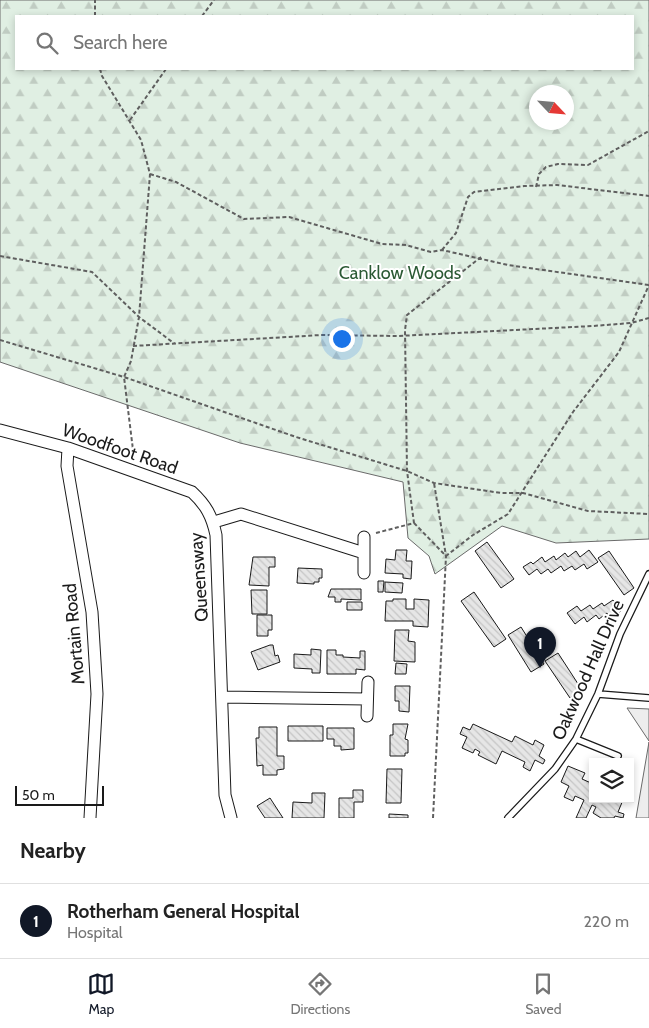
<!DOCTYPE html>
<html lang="en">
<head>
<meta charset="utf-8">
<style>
	:root { --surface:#fff; --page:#f6f6f6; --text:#222; --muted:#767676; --line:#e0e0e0; --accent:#111827 }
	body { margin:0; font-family:Cabin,sans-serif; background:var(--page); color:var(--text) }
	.controls { position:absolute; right:15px; bottom:15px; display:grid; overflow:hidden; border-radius:0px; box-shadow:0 2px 8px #0003 }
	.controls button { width:45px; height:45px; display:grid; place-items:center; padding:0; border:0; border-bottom:1px solid var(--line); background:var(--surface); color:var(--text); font:25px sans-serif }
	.compass { position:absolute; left:529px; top:85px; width:45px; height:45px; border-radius:50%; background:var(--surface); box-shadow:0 2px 8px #0003; rotate:116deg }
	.scale { position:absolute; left:15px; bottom:12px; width:89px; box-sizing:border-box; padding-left:5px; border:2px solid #1a1a1a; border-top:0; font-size:14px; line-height:18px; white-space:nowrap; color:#1a1a1a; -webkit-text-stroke:4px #fff; paint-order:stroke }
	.you { position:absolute; left:341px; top:338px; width:18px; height:18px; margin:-12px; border:4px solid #fff; border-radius:50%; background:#1a73e8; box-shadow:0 0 0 8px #1a73e833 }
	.badge { display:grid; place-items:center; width:32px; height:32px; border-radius:50%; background:var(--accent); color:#fff; font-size:16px; font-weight:700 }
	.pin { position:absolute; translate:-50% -41px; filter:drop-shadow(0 1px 2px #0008) }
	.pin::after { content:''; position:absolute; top:26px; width:18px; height:15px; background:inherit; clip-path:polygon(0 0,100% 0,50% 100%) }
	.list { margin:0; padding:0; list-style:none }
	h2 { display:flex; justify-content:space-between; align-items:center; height:65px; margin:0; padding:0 20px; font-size:21px }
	h2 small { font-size:16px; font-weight:400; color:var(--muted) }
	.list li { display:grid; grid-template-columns:32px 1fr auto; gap:15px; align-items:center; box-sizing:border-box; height:75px; padding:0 20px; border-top:1px solid var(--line) }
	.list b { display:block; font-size:19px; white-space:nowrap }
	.list p { margin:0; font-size:16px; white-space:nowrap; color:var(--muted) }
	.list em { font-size:16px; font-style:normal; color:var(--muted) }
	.icon { flex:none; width:28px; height:28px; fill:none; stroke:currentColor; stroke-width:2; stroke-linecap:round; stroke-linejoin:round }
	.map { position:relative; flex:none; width:649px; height:818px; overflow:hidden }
	.search { position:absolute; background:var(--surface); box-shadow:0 2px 8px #0003; left:15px; right:15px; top:15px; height:55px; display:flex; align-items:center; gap:12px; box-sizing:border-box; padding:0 18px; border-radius:0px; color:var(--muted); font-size:19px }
	.sheet { height:140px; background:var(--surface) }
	nav { display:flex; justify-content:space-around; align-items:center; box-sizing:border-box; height:70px; border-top:1px solid var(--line); background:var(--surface); font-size:14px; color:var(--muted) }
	nav a { display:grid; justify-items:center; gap:2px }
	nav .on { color:var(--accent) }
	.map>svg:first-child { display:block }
</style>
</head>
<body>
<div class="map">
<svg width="649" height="818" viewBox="0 0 649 818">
	<defs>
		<pattern id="forest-firs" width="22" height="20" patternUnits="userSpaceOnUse" patternTransform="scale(1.25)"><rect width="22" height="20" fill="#e0efe3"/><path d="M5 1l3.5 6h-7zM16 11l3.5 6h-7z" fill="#c0ccc2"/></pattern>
		<pattern id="building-back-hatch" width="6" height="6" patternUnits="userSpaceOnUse" patternTransform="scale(1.25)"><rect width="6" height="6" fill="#e6e6e6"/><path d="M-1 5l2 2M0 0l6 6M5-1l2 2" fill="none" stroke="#c5c5c5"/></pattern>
	</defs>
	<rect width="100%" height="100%" fill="#fff"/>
	<path fill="url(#forest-firs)" stroke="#6a6a6a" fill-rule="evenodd" d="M0,0H649V539L556,543L502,526L435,574L429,556L408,538L403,482L240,443L0,362ZM16,16H633V69H16ZM536,92H566V122H536Z"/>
	<path fill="#ededed" stroke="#6a6a6a" d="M627,708L649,709V741Z
		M649,742V818H636Z"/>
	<path fill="url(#building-back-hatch)" stroke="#1a1a1a" d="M487,542L514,579L501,588L475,551Z
		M396,550H407L406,561H412L411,579L403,578V574L385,573L386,559L395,560Z
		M589,550L598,562L587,569L584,564L575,570L572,566L564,571L561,566L551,573L548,569L541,574L537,569L529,575L523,567L531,562L533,564L542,557L545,562L554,556L556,560L565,553L568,557L576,551L580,557Z
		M609,551L634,588L624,595L598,558Z
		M253,557H275V567H269V586L249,585Z
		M298,568L322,569V578H319V582H314V584L297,583Z
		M378,581H384L383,592H378Z
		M385,582L403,583L402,593L385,592Z
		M331,589H361V600L341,599V602H335V597H328Z
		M251,590H267V614H252Z
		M474,592L506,639L494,647L461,601Z
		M393,599H406V609H414V599L429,600L428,627L413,626V621H385L386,601H393Z
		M613,600L621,611L610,619L607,613L599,619L596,615L587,622L584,617L575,624L567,613L577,606L581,611L590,605L593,609L602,603L604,606Z
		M347,602H362V610H347Z
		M257,615H272V630H268V636H257Z
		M521,627L544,664L531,672L508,635Z
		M395,630H409L408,641L415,642V662L394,661Z
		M270,645H273L275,656L278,655L280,662L258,670L251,652Z
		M311,649L321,650L320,673H312V669L294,668V654L311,655Z
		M327,650H336V655H343V657L360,658V651H365V670L356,669V674H327Z
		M558,653L582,690L570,698L545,661Z
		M396,663L407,664L406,674H395Z
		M395,686H410L409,712L399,711V701H395Z
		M393,724H408L405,739L408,740V753H405V756H390V735H393Z
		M473,724L512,742L515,736L533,745L535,740L544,745L539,756L545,760L543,764L535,760L530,771L523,767L525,762L502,751L496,764L478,755L480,752L475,749L473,753L462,748L467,737L460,734L463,727L470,730Z
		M288,726H323V741H288Z
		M259,727H277V756H284V769L277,770V775H263V765L257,766L256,738H259Z
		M327,728H354V749L341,750V746H334V739H327Z
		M568,766L585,773L582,779L591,783L593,779V799H605L611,802L612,799L623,800L618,812L624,814L623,818L615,816L614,818H601L593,813L596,807L592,805L586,818H576L584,800L575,796L573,801L564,797L569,786L561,782Z
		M387,769H402L401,803H386Z
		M353,790H363V802H354V818H339V798H353Z
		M312,793H325L324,818H292L293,802L312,803Z
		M270,798L283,818H265L257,806Z
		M389,814L408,815V818H389Z"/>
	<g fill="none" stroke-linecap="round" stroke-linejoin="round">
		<g stroke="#1a1a1a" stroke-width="8">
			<path id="lane" d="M598,694L649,698
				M576,739L618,756
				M508,818L555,769L576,739L598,694L620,634L649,574"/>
		</g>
		<g stroke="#1a1a1a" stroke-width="13">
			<path id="street" d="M0,430L68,448L192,492C206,505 212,516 216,535L225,795L231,818
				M68,448L67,466L92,612L97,694L90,818
				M214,522L241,514L364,553
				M364,573V537
				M223,697L367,699
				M367,716L368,682"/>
		</g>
		<path stroke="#5f5f5f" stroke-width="2" stroke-dasharray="4 2.5" stroke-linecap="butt" d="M95,16V0
			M202,16L214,0
			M100,69L102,76L141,140L150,174L139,317L131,361L124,377L134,458
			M130,120L166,69
			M150,174L176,182L244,219L289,217L382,244L406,245L431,252L442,250L508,265L649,285
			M536,187L539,174L546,167L558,164L588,165L649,131
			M442,250L456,233L468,197L474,192L524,186L557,185L649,196
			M0,256L92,272L139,317L175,344
			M0,340L124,377L296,437L407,471L434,483L501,493H523L588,511L649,514
			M133,346L321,335L398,336L593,326L631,323L649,318
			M414,523L446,556L473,535L508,514L573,412L619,352L649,285
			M376,533L414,523L407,471L405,330L407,315L481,257
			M433,818L446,556L434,483"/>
		<use href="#lane" stroke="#fff" stroke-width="5.5"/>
		<use href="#street" stroke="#fff" stroke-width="11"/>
	</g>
	<g text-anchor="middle" stroke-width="4" stroke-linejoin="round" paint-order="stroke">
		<g font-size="18" fill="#2b5a34" stroke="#fff">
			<text x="400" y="279">Canklow Woods</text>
		</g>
		<g font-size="18" fill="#1a1a1a" stroke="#fff">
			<text transform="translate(120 449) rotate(19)" y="6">Woodfoot Road</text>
			<text transform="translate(199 577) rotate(-94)" y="6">Queensway</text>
			<text transform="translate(74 634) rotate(-95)" y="6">Mortain Road</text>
			<text transform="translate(588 670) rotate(-66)" y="6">Oakwood Hall Drive</text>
		</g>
	</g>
</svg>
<div class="controls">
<button><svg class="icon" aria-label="layers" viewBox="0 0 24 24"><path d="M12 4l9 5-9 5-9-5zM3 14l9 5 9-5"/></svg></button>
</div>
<svg class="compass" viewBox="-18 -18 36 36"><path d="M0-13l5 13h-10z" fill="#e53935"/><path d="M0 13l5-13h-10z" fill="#767676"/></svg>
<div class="scale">50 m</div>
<div class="you"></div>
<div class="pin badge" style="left:540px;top:668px">1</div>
<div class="search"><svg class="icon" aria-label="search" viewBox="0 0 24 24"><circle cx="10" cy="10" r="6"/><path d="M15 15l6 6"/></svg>Search here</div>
</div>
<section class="sheet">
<h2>Nearby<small></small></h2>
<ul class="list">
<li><span class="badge">1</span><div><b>Rotherham General Hospital</b><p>Hospital</p></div><em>220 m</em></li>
</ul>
</section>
<nav>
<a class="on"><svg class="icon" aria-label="map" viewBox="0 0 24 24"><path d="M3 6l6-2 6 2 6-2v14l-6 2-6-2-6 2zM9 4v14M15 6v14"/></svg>Map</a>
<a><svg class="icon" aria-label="directions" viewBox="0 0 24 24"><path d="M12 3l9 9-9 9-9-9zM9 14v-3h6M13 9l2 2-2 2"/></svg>Directions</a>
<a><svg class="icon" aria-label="saved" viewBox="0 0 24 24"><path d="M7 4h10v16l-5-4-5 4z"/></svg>Saved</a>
</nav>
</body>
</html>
